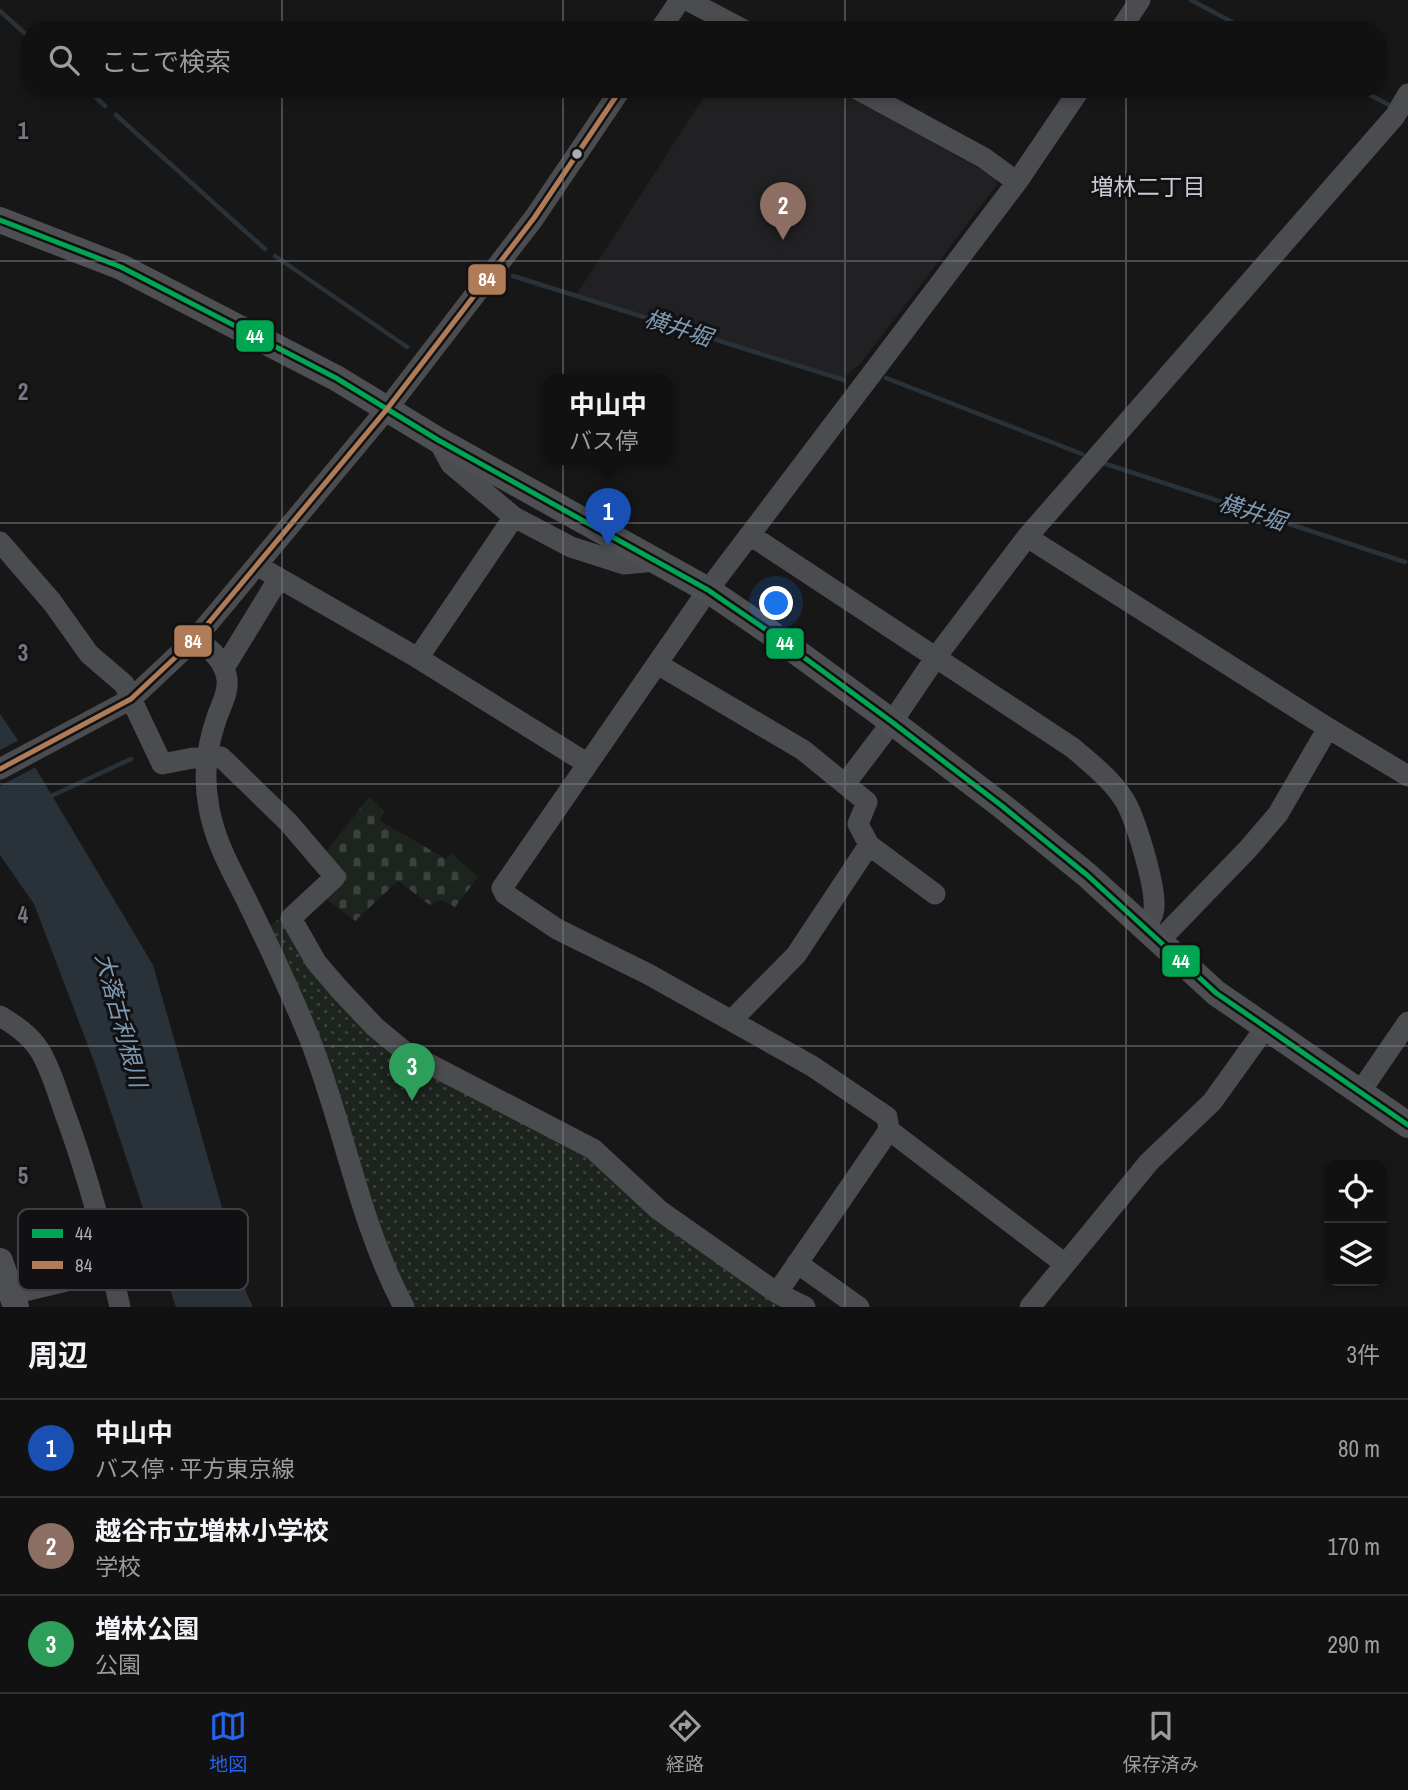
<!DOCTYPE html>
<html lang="ja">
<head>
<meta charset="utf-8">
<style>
	:root { --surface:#111; --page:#1e1f1f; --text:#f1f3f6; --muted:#9c9d9f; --line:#303131; --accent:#2563eb }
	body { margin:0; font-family:"Archivo Narrow","Noto Sans JP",sans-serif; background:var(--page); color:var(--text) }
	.controls { position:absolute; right:21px; bottom:21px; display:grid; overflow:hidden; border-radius:14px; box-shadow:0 4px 10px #0003 }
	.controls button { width:63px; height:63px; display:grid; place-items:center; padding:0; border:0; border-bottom:2px solid var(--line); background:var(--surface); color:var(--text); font:35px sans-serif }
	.you { position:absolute; left:777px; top:604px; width:24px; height:24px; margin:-18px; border:5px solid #fff; border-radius:50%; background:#1a73e8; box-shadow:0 0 0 10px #1a73e833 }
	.badge { display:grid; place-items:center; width:46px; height:46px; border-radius:50%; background:var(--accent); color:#fff; font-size:23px; font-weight:700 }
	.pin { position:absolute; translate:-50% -58px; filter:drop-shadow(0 2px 4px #0008) }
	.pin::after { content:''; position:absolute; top:37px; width:24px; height:21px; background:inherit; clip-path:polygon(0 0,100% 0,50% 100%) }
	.popup { position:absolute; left:543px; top:374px; width:130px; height:91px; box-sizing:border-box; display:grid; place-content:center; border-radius:14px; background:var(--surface); filter:drop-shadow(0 2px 5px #0005); font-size:23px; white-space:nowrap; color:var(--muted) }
	.popup b { font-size:26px; color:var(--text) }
	.popup::after { content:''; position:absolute; left:50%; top:100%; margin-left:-14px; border:14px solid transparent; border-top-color:var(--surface) }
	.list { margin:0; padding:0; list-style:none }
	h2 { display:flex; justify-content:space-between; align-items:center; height:91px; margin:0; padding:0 28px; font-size:30px }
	h2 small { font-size:23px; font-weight:400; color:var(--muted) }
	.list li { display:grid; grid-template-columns:46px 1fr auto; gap:21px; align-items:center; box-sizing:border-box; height:98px; padding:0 28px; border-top:2px solid var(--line) }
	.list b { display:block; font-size:26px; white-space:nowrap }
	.list p { margin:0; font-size:23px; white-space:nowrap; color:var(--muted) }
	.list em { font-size:23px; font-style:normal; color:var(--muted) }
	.icon { flex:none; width:38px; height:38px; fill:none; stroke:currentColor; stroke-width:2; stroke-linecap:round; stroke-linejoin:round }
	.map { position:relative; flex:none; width:1408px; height:1307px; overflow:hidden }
	.search { position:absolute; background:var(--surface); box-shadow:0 4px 10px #0003; left:21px; right:21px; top:21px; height:77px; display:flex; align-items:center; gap:18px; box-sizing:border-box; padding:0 24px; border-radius:28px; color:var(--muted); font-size:26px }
	.sheet { height:385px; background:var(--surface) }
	nav { display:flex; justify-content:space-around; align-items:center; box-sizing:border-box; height:98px; border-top:2px solid var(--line); background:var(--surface); font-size:19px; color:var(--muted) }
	nav a { display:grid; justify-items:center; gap:4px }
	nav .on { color:var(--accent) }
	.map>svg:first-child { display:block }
</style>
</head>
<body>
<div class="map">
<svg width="1408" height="1307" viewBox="0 0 1408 1307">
	<defs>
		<pattern id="green-dots" width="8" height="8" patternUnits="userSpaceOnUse" patternTransform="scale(1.75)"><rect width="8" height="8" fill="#1d241e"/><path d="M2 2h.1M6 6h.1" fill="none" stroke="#3b413d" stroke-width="1.8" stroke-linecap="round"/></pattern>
		<pattern id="cemetery-stones" width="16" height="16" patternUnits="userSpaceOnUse" patternTransform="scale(1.75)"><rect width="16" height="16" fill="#1d241e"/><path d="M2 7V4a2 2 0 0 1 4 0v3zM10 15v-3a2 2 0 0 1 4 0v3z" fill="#3b413d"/></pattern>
	</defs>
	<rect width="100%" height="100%" fill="#171717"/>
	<path fill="#212123" d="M709,89H835L995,177L997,185L861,363L843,378L576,295Z"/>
	<path fill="url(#green-dots)" d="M281,918L365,1028L589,1156L789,1307H413L396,1274L269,926Z"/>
	<path fill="url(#cemetery-stones)" d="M369,797L385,812L379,820L446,859L451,853L478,877L455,907L441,900L430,905L398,881L355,921L324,897L326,852Z"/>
	<path fill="#2a3239" d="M0,714L26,752L153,965L246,1292L253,1307H176L95,1064L34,904L0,855Z"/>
	<path fill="#171717" d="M21,739L38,766L0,786V750Z"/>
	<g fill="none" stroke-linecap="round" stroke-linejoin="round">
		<path stroke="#2a3239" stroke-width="4.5" d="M1191,0L1247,30
			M0,11L30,38
			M87,89L105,106
			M1359,89L1389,105
			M116,115L265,249
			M275,256L407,347
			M513,276L844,380
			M886,378L1082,454
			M1100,462L1405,562
			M49,797L131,759"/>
		<path stroke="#4b4c50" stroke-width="21" d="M687,0L744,30
			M660,30L680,0
			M1120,30L1140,0
			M857,89L984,158L1017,182
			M514,517L571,547L624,564L655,561
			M750,535L1073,748C1090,763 1110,778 1123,798C1135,815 1156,887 1154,908C1154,915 1149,922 1146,928
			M1027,537L1328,728L1408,776
			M0,542L52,602L89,654L124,684L162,764L193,758L206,759L221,757L288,822L335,877L291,918L316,962L340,990L375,1027L404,1051L593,1149L659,1210L777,1293L805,1307
			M258,566L418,658L588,764
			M196,638C210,649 224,660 227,679C229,693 220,707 216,720C206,750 203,777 209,808C215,842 232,871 247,901C269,946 290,991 309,1037C344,1125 359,1223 404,1307
			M418,658L514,517L451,464L438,440
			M659,665L803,750L867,802L858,824L869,845L935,894
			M224,668L279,578
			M0,769L131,699L196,638L387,409L534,218L621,89
			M845,784L892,722L936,657L1027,537L1395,116L1408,94
			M1160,940L1248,849L1278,814L1328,728
			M0,1016C15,1025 30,1035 40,1051C51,1069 57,1091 64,1111C88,1175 105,1240 120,1307
			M732,1020L796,955L869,845
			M1360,1092L1408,1022
			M889,1130L1065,1264
			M797,1263L859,1307
			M777,1293L889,1130L887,1117L812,1066L648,974L557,929L505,894L502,888L708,590L1017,182L1080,89
			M12,1294L112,1270
			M1030,1307L1149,1162L1212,1102L1265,1028"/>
		<path stroke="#4d4f52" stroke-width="26" d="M0,220L121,267L336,378L438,440L708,590L768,631L892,722L1002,806L1087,875L1216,993L1408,1125
			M0,1261L16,1307"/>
		<g stroke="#111113" stroke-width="10">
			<path id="bus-1" d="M0,220L121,267L336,378L438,440L708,590L768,631L892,722L1002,806L1087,875L1216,993L1408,1125"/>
		</g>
		<g stroke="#111113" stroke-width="10">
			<path id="bus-2" d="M0,769L131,699L196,638L387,409L534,218L621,89"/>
		</g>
		<use href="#bus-1" stroke="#00a651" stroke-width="5"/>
		<use href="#bus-2" stroke="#b07c57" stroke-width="5"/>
	</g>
	<path fill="none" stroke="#757880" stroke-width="2" stroke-opacity="0.55" d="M282,0V30M563,0V30M845,0V30M1126,0V30M282,89V1307M563,89V1307M845,89V1307M1126,89V1307M0,261H1408M0,523H1408M0,784H1408M0,1046H1408"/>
	<circle fill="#a8adb8" stroke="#111113" stroke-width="2.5" cx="577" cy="154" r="6"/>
	<g text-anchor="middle" stroke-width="6" stroke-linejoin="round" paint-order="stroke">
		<g font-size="23" fill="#c9ccd4" stroke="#111113">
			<text x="1148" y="195">増林二丁目</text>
		</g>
		<g font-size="23" font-style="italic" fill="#7f9bb3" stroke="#111113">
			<text transform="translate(678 328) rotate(18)" y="8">横井堀</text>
			<text transform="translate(1252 512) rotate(18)" y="8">横井堀</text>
			<text transform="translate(121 1020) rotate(75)" y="8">大落古利根川</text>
		</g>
	</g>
	<rect x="18" y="1209" width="230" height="81" rx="10" fill="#111113" stroke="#3e4045" stroke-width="2"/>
	<rect x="32" y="1229" width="31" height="9" fill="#00a651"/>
	<rect x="32" y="1261" width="31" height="8" fill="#b07c57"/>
	<g font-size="19" fill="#a8adb8">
		<text x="75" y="1240">44</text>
		<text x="75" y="1272">84</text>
	</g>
	<g font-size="23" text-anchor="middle" font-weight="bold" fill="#757880" stroke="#111113" stroke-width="6" stroke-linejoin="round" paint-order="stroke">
		<text x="23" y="139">1</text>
		<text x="23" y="400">2</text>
		<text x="23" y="661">3</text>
		<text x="23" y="923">4</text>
		<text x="23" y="1184">5</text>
	</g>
	<g stroke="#111113" stroke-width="2.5">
		<rect x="467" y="263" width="40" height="33" rx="7" fill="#b07c57"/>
		<rect x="235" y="319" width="40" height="34" rx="7" fill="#00a651"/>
		<rect x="173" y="624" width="40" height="34" rx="7" fill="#b07c57"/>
		<rect x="765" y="627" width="40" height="33" rx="7" fill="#00a651"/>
		<rect x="1161" y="944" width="40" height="34" rx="7" fill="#00a651"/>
	</g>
	<g font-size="19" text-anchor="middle" font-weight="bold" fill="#fff">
		<text x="487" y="286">84</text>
		<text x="255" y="343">44</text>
		<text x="193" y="648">84</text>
		<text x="785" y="650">44</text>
		<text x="1181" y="968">44</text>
	</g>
</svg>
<div class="controls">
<button><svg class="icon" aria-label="locate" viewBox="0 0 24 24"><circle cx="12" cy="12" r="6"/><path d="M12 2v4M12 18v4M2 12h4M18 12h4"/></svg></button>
<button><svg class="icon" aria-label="layers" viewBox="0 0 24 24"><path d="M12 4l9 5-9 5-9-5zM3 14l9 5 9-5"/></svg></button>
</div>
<div class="you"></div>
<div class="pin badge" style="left:608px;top:546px;background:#1a4fb4">1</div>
<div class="popup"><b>中山中</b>バス停</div>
<div class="pin badge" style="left:783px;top:240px;background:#8d6e63">2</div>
<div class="pin badge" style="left:412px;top:1101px;background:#2e9e5b">3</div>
<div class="search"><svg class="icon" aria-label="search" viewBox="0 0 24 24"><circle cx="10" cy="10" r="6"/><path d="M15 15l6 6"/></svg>ここで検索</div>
</div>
<section class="sheet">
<h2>周辺<small>3件</small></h2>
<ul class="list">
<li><span class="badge" style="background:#1a4fb4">1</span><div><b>中山中</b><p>バス停 · 平方東京線</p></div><em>80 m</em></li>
<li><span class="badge" style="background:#8d6e63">2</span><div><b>越谷市立増林小学校</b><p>学校</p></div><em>170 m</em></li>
<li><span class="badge" style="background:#2e9e5b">3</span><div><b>増林公園</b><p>公園</p></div><em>290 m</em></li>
</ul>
</section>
<nav>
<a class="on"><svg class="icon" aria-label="map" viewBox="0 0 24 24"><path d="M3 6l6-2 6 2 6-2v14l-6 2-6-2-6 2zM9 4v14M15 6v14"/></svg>地図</a>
<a><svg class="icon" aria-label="directions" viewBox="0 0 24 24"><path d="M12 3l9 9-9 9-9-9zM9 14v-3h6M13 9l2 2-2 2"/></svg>経路</a>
<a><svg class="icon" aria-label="saved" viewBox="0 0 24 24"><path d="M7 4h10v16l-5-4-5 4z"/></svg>保存済み</a>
</nav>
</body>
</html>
